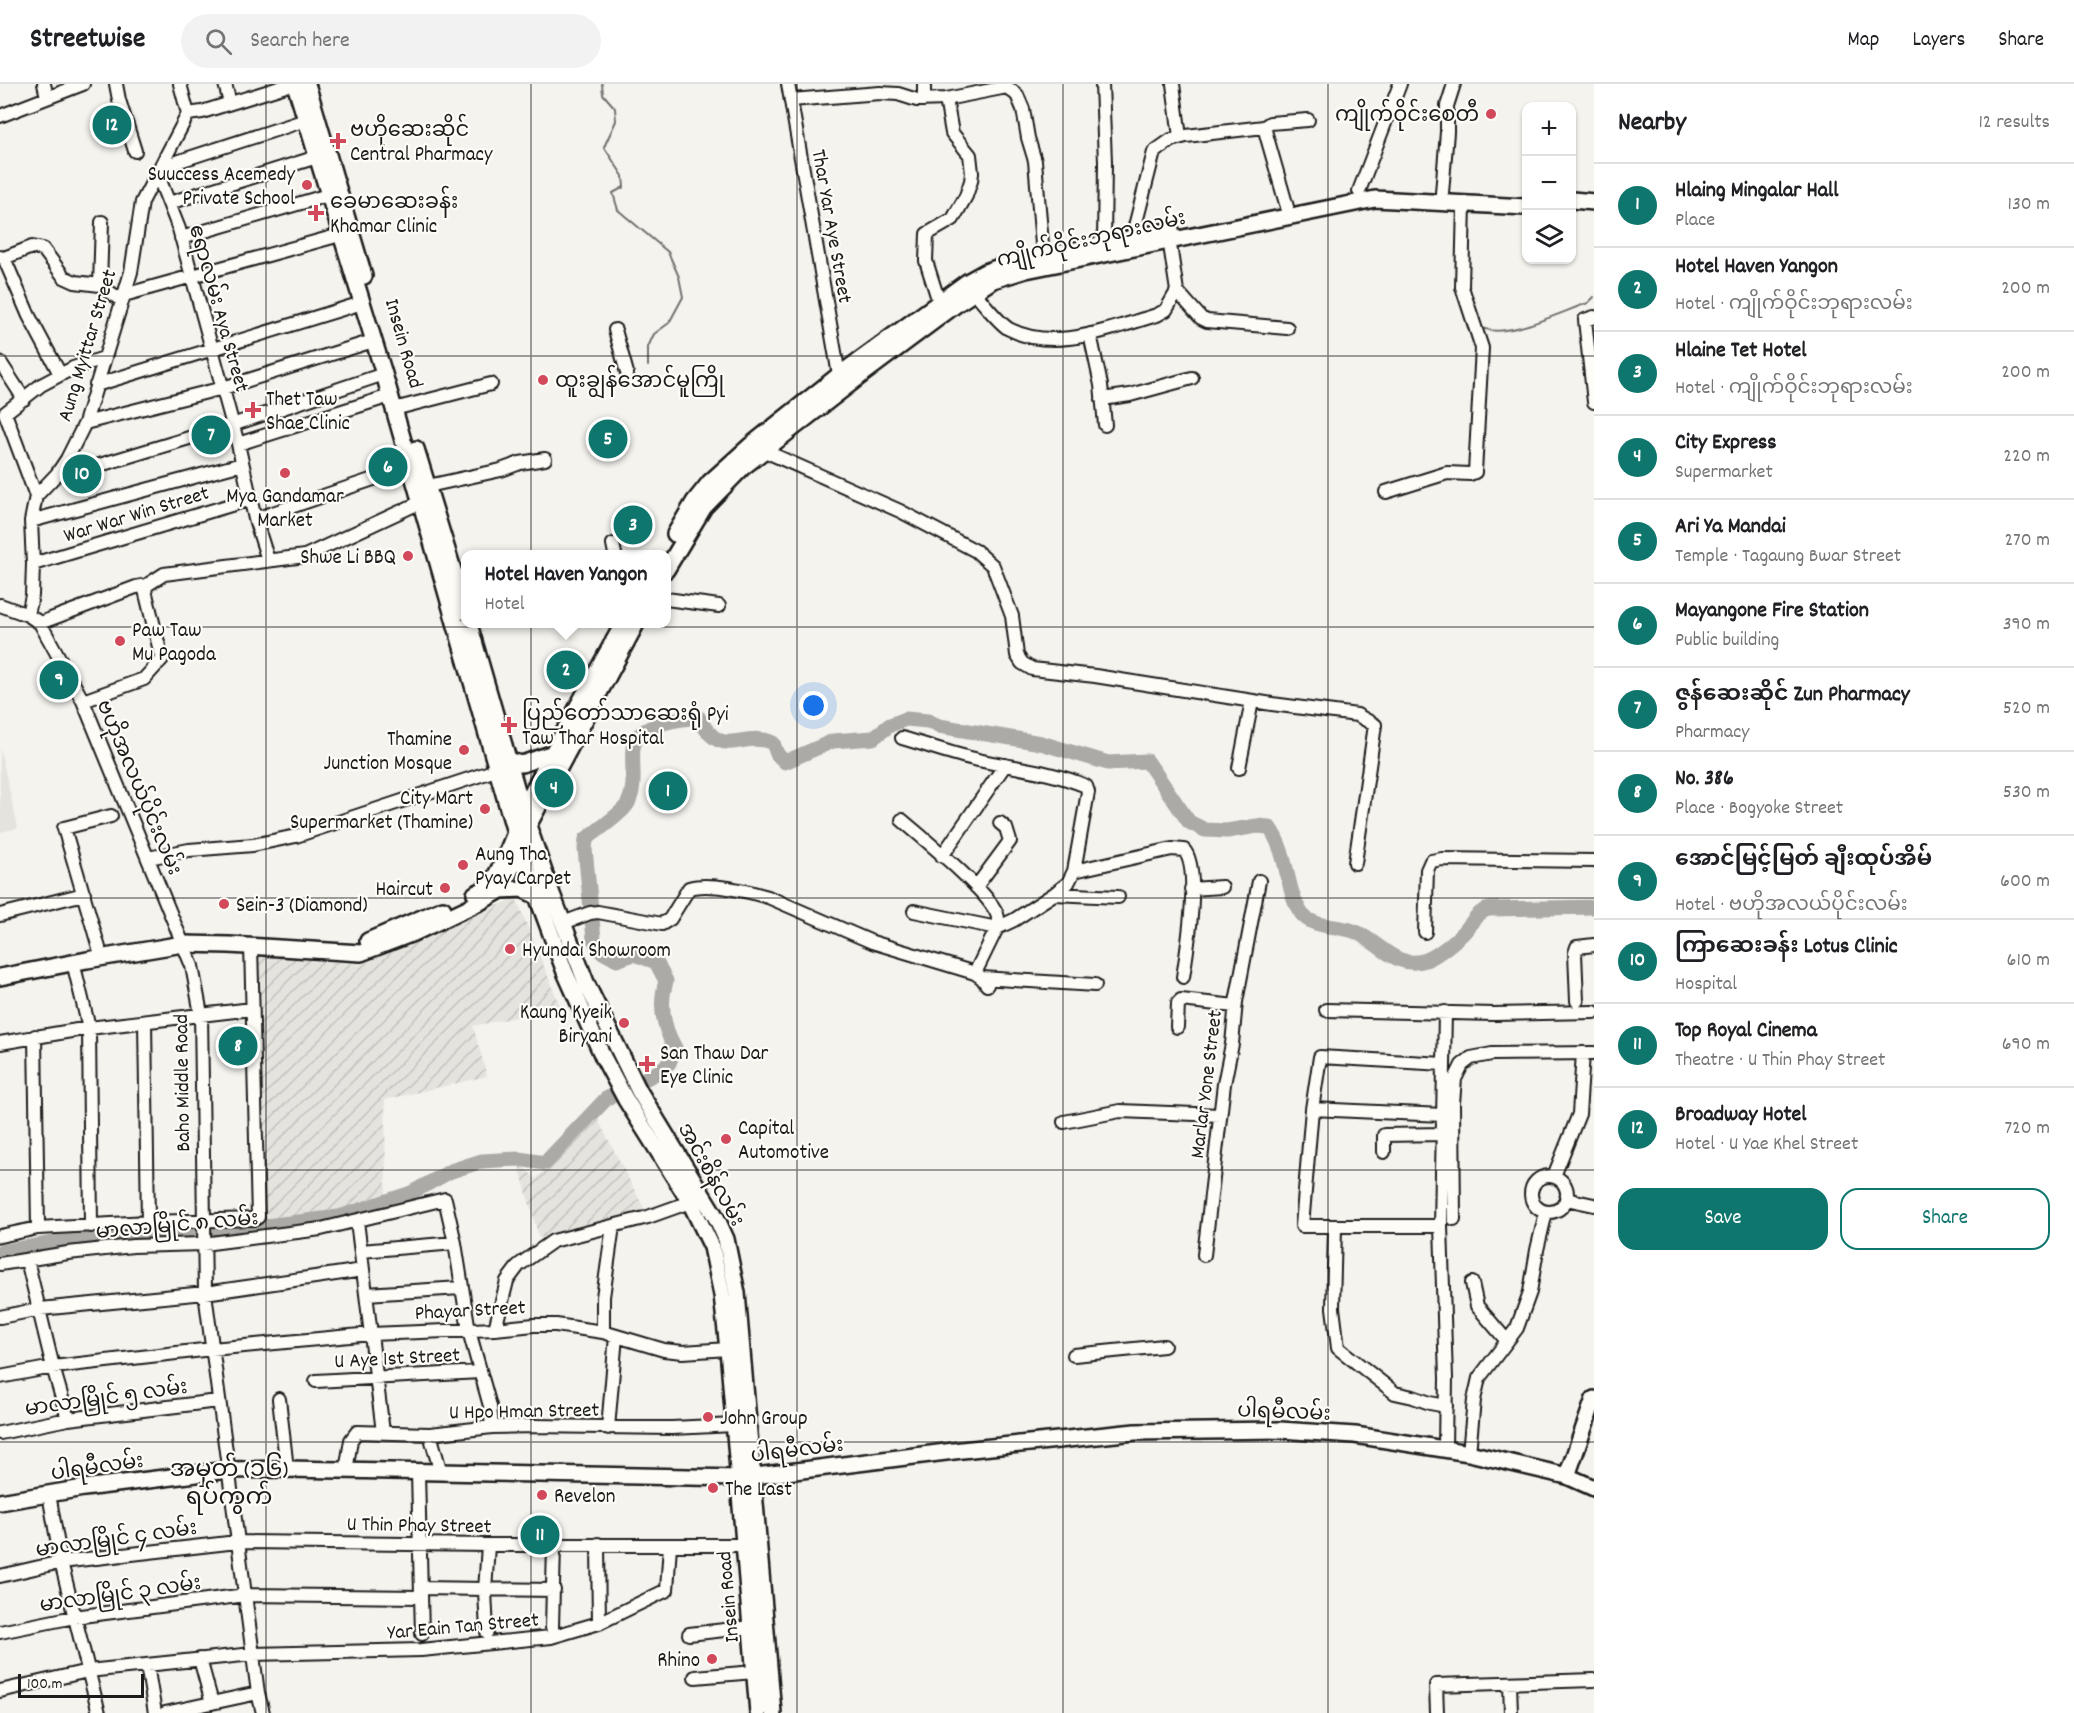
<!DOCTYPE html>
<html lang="en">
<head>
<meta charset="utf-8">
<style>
	:root { --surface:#fff; --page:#f2f2f2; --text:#202124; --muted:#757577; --line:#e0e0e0; --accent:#0f766e }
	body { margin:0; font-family:Dekko,"Noto Sans Myanmar",sans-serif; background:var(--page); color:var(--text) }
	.controls { position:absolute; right:18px; top:18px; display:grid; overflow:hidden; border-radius:12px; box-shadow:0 2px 4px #0004 }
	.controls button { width:54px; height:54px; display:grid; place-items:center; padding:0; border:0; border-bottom:2px solid var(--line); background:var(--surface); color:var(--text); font:30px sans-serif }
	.scale { position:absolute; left:18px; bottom:15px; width:126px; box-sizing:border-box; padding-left:6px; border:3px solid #1c1c1c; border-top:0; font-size:16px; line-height:21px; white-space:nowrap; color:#1c1c1c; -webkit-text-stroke:4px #fdfcf7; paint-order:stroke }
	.you { position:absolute; left:814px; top:622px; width:21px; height:21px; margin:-15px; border:4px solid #fff; border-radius:50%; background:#1a73e8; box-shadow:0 0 0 9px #1a73e833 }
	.badge { display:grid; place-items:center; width:39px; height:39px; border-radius:50%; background:var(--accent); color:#fff; font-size:20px; font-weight:700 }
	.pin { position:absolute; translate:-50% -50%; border:3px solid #fff; box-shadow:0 2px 6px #0006 }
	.popup { position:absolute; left:461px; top:466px; width:210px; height:78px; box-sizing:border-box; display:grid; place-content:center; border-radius:12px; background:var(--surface); filter:drop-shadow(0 2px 4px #0005); font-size:20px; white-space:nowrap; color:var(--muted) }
	.popup b { font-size:22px; color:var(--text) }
	.popup::after { content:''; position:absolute; left:50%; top:100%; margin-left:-12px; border:12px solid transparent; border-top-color:var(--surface) }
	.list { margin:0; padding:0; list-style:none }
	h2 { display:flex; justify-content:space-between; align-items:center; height:78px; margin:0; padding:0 24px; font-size:26px }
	h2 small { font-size:20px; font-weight:400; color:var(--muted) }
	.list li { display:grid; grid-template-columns:39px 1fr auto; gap:18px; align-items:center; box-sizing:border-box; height:84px; padding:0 24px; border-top:2px solid var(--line) }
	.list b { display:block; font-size:22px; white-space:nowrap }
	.list p { margin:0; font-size:20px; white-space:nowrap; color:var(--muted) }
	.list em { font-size:20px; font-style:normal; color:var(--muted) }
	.actions { display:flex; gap:12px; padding:18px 24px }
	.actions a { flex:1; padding:14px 0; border:2px solid var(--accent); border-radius:18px; text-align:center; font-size:21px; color:var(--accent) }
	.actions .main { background:var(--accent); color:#fff }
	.icon { flex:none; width:33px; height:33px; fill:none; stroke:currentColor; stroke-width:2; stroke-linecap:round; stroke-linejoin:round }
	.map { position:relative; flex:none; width:1594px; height:1629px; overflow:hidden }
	header { display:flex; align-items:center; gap:36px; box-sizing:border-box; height:84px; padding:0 30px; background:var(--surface); border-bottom:2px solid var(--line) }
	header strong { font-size:28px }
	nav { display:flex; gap:33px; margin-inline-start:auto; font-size:21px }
	.search { width:420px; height:54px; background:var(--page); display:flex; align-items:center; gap:15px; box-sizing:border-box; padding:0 21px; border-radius:33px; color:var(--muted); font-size:22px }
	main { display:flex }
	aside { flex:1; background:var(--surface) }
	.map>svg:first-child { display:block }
</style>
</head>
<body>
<header>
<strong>Streetwise</strong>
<div class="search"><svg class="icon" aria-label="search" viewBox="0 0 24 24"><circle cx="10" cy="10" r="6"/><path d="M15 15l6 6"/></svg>Search here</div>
<nav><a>Map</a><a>Layers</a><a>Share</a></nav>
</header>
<main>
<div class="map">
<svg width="1594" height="1629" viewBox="0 0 1594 1629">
	<defs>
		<pattern id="industrial-furrows" width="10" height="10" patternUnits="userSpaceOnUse" patternTransform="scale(1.5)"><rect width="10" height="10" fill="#e4e3de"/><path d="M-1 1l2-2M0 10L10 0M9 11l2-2" fill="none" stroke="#c3c2be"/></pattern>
	</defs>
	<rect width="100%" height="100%" fill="#f4f3ee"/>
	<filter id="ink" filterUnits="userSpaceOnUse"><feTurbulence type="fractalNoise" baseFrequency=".0167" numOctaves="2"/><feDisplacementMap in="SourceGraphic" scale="12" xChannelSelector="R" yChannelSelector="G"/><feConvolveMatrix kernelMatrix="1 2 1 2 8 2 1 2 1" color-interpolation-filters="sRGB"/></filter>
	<g filter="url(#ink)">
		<path fill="#e4e3de" d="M0,665L18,744L0,748Z"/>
		<path fill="url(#industrial-furrows)" d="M516,814L561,924L473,942L487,992L385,1016L386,1111L340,1127L263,1139L256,872L362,880Z
			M597,1034L646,1128L539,1154L518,1078L536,1095Z"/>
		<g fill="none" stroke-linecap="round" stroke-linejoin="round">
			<path stroke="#72716f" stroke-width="2" d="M602,0L603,10L615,24L616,37L604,63L623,92L624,103L613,109L618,126L668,168L679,193L683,213L669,239L654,250L648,263V282
				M1481,243C1503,257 1563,227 1588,219L1594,213"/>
			<path stroke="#abaaa6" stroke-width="15" d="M0,1168L78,1155L225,1147L339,1133L411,1109L451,1087L482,1077L519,1075L545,1079L606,1015L658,988L669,979L675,964C663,943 659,920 666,897L656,878L634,870L617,876L599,866L594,855L585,765L586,755C595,748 624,728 628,719C637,701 631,684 633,664C636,640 680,634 699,634C723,679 741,645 773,659L777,670L785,678L833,657L873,654L890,641L906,635L928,637L939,642L1041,659L1108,679L1147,677L1189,738L1205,746L1227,747L1257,742L1269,743C1289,770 1285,804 1301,829C1312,845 1341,841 1356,848C1380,859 1396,886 1426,876C1437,872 1451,860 1460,852C1471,843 1475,828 1489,825L1594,823"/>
			<g stroke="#1c1c1c" stroke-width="16">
				<path id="minor" d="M44,0L47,13
					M116,0L119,16L135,67
					M225,0L230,19
					M788,0L839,291
					M1102,0L1105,78L1104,159
					M1173,0L1180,53
					M791,16L880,9L898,10L917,16L946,15L1007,3L1017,11L1023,25L1028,54L1035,77L1043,172
					M924,16V0
					M188,30L202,28L292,0
					M0,32L83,0
					M1264,43L1287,123
					M161,83L306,36
					M157,89L179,145L238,360L255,435L268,476
					M1359,107L1400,0
					M1442,109L1447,48V22L1454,0
					M169,119L317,73
					M1168,148L1177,207L1201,234L1207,237L1287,244
					M181,154L335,109
					M1132,154L1154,68L1171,56L1186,52L1264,43L1270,39L1308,36
					M0,173L4,174L32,163L43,165L64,193L75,198L100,201L122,217
					M4,174L29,232L60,290
					M100,201L102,138
					M969,201C976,211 1000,240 1009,245C1056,269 1111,244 1157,231L1166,226L1177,207
					M124,211L340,151
					M939,218L926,177L927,150L953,135L966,112L971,97L972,89L970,71L952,49L946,15
					M1594,233L1585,236L1594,318
					M615,246L627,289
					M1090,250L1101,301L1105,341
					M0,278L24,315
					M96,301L362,219
					M1102,315L1130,311L1192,294
					M394,325L491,300
					M85,339L223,304L373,257
					M238,360L390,312
					M758,364L900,427L976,467L993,482L1012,532L1017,571L1022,579L1032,585L1095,592L1272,620L1357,631L1375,641L1355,779
					M57,390L80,387L232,341L384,290
					M428,402L501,386L520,379L545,375
					M1386,408L1447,389L1470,390L1475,388L1482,264L1462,203L1464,119
					M36,412L5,329L41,301L73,284L104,274
					M255,435L418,380
					M31,437L242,380
					M613,460L615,470
					M33,480L251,415
					M666,515L719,522
					M0,521L28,531L40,539L83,617L192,882L201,930L205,1209L258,1609L263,1629
					M28,531L32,511L33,480L31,437L36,412L57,390L67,375L85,339L131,188L142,118L188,30L180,0
					M40,539L136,503L147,501
					M83,617L144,595L162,575L145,506L147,501L164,490L305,472L421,418
					M902,654C927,661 952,670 978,676C1014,684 1051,687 1086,702L1088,708L1074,787L1068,799L1054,810L1014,836L997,844L914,827
					M1239,684L1252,617
					M902,736C924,755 987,806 997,830C999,835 998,839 997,844L975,889
					M942,772L1005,681
					M148,774L189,766L253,761L296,752L499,685
					M1074,787L1172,765L1184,766C1201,785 1187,867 1183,893
					M976,803L1010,757L1006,744L1000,739
					M1191,805L1222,803
					M1054,810L1118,813
					M0,831L84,810
					M563,839L590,829L598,828L662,840L670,835L689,804C709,798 748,807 768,813L872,858L975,889L982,894L987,901
					M1425,848L1427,786L1431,777L1442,775L1594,777
					M99,864L64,744L111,732
					M73,878L89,944L91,1142
					M982,894L1095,901
					M1577,917L1575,869L1577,863L1594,861
					M1326,926L1494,930L1594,928
					M145,938L148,1138
					M1177,943L1178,919L1181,916L1235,922
					M35,952L38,1144
					M0,959L89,944L252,925
					M1312,1025L1443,1031
					M1064,1038L1120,1027L1220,1031
					M1384,1068V1051L1443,1050
					M1554,1092L1579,1030L1583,969
					M1531 1110a18 18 0 1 1 36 0a18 18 0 1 1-36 0Z
					M1566,1115L1594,1121
					M1454,1135L1453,1019L1455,995L1462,981L1471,974L1492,970L1594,969
					M357,1137L383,1348
					M1441,1142H1302L1312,1025L1320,973L1444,980
					M1335,1144L1333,1224L1338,1264L1395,1309L1413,1313L1430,1319L1446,1322
					M0,1152L38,1144L148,1138L255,1135L258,1133L251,862
					M361,1167L455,1159
					M1204,1171L1224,1000L1232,960L1236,918L1259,797
					M27,1176L53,1283L68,1335
					M0,1180L68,1169L133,1162L203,1160L321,1145L445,1115L455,1159L469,1247L490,1322L492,1343
					M1472,1199L1477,1222L1507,1257
					M366,1210L461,1204
					M0,1233L40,1225L205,1209L363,1186
					M495,1245L507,1197L519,1181L553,1157L648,1133L690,1118
					M603,1248V1213L613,1142
					M1074,1271L1164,1262
					M0,1293L53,1283L212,1265L371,1250L495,1245L534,1241H556L603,1248L664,1266L683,1268L728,1265
					M316,1297L480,1288
					M279,1315L287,1385
					M608,1344L616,1252
					M0,1349L68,1335L218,1317
					M430,1350L441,1389
					M1445,1364L1446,1294L1441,1142L1445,928
					M1469,1369L1474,1316L1479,1294L1517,1244L1530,1208L1537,1166L1546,1128
					M346,1387L351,1356L357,1348L430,1350L492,1343L534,1342L672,1344L734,1341
					M418,1389L422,1550
					M49,1410L61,1478L99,1629
					M598,1460L599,1539
					M0,1492L61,1478L237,1458L488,1461H744
					M422,1504L554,1506
					M552,1544L554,1461
					M0,1548L74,1533L246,1511L421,1513
					M487,1548L485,1507L488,1461
					M689,1550L751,1543
					M200,1575L212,1619
					M147,1581L155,1629
					M695,1593L754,1588
					M1510,1599L1511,1629
					M0,1607L88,1587L253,1570L421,1566L551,1553L599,1539L667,1506L670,1461
					M165,1629L258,1609
					M1437,1629L1436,1601L1594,1596"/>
			</g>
			<g stroke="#1c1c1c" stroke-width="20">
				<path id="major" d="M295,0L384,290L520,766L565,888L603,973L626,1016L690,1118L712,1163L722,1211L728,1265L758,1629
					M307,0L364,192
					M1572,116L1594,118
					M416,365L466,528
					M675,450L694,418L710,398L751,361L839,291L967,198L985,188L1008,180L1171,146
					M666,486L704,423L743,383L860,292L958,219L993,196L1026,186L1375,115L1526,123
					M469,540L523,727L550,805L587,901L639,1007L717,1135L726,1155L737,1209L773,1629
					M509,677L522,680L553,669
					M501,806L522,805L537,812
					M475,810C483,806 488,804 493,796C508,772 516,743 528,717C558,657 591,598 623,540
					M368,857L443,825
					M0,893L87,876L183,860L229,861L361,869L416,848L480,818L501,806L520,766L528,742L636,540
					M1567,1392L1594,1315
					M0,1418L84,1404L228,1386L287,1385L739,1394L962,1366L1135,1348L1280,1346L1355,1351L1469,1369L1567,1392L1594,1404"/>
			</g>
			<use href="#minor" stroke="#fdfcf7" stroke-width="12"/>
			<use href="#major" stroke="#fdfcf7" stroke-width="15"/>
		</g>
	</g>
	<path fill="none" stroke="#1c1c1c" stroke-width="1.5" stroke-opacity="0.55" d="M266,0V1629M531,0V1629M797,0V1629M1063,0V1629M1328,0V1629M0,272H1594M0,543H1594M0,814H1594M0,1086H1594M0,1358H1594"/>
	<g fill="#d1495b" stroke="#fdfcf7" stroke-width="2">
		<circle cx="1491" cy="30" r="6"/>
		<path d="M335 48h6v6h6v6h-6v6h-6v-6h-6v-6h6z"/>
		<circle cx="307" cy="101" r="6"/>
		<path d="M313 120h6v6h6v6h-6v6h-6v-6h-6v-6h6z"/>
		<circle cx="543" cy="296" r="6"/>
		<path d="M250 317h6v6h6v6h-6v6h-6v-6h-6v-6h6z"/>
		<circle cx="285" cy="389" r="6"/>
		<circle cx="408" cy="472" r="6"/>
		<circle cx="120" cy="557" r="6"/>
		<path d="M506 632h6v6h6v6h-6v6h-6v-6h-6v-6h6z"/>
		<circle cx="464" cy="666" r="6"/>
		<circle cx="485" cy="725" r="6"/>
		<circle cx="463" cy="781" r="6"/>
		<circle cx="445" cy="804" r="6"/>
		<circle cx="224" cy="820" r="6"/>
		<circle cx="510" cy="865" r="6"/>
		<circle cx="624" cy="939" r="6"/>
		<path d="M644 971h6v6h6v6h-6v6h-6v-6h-6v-6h6z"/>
		<circle cx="726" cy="1055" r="6"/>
		<circle cx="708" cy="1333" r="6"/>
		<circle cx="713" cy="1404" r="6"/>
		<circle cx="542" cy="1411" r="6"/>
		<circle cx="712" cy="1575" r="6"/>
	</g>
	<g text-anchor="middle" stroke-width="4.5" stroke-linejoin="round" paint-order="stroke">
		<g font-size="21" fill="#1c1c1c" stroke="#fdfcf7" text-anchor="start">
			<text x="1479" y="37" text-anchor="end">ကျိုက်ဝိုင်းစေတီ</text>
			<text x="350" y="52">ဗဟိုဆေးဆိုင်<tspan x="350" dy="24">Central Pharmacy</tspan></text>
			<text x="295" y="96" text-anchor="end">Suuccess Acemedy<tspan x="295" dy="24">Private School</tspan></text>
			<text x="330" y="124">ခေမာဆေးခန်း<tspan x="330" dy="24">Khamar Clinic</tspan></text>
			<text x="555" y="303">ထူးချွန်အောင်မူကြို</text>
			<text x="266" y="321">Thet Taw<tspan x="266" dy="24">Shae Clinic</tspan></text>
			<text x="285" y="418" text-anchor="middle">Mya Gandamar<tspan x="285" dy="24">Market</tspan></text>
			<text x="396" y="479" text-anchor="end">Shwe Li BBQ</text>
			<text x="132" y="552">Paw Taw<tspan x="132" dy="24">Mu Pagoda</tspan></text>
			<text x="522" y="636">ပြည်တော်သာဆေးရုံ Pyi<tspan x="522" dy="24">Taw Thar Hospital</tspan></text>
			<text x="452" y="661" text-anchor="end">Thamine<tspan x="452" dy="24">Junction Mosque</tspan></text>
			<text x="473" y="720" text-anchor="end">City Mart<tspan x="473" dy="24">Supermarket (Thamine)</tspan></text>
			<text x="475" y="776">Aung Tha<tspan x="475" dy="24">Pyay Carpet</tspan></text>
			<text x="433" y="811" text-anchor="end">Haircut</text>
			<text x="236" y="827">Sein-3 (Diamond)</text>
			<text x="522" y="872">Hyundai Showroom</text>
			<text x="612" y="934" text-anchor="end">Kaung Kyeik<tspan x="612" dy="24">Biryani</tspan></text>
			<text x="660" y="975">San Thaw Dar<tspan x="660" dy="24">Eye Clinic</tspan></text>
			<text x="738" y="1050">Capital<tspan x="738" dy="24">Automotive</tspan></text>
			<text x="720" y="1340">John Group</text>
			<text x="725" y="1411">The Last</text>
			<text x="554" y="1418">Revelon</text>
			<text x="700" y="1582" text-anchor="end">Rhino</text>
		</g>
		<g font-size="21" fill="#1c1c1c" stroke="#fdfcf7">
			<text transform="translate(833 142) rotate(80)" y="7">Thar Yar Aye Street</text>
			<text transform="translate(1091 154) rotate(-13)" y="7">ကျိုက်ဝိုင်းဘုရားလမ်း</text>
			<text transform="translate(220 224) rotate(74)" y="7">ဧရာလမ်း Aya Street</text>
			<text transform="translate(405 259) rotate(74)" y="7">Insein Road</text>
			<text transform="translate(86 261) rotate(-73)" y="7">Aung Myittar Street</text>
			<text transform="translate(136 429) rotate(-17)" y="7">War War Win Street</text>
			<text transform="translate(140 703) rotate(67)" y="7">ဗဟိုအလယ်ပိုင်းလမ်း</text>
			<text transform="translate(181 999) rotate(-91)" y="7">Baho Middle Road</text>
			<text transform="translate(1205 1000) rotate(-83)" y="7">Marlar Yone Street</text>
			<text transform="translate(712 1090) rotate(61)" y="7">အင်းစိန်လမ်း</text>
			<text transform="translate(177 1140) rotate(-5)" y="7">မာလာမြိုင် ၈ လမ်း</text>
			<text transform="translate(470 1225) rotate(-3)" y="7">Phayar Street</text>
			<text transform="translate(397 1273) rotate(-3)" y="7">U Aye 1st Street</text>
			<text transform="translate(106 1313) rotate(-8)" y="7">မာလာမြိုင် ၅ လမ်း</text>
			<text transform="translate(524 1326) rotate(-1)" y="7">U Hpo Hman Street</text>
			<text transform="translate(1284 1327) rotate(2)" y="7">ပါရမီလမ်း</text>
			<text transform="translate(797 1365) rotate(-7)" y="7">ပါရမီလမ်း</text>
			<text transform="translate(97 1382) rotate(-8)" y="7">ပါရမီလမ်း</text>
			<text transform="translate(419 1440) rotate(1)" y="7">U Thin Phay Street</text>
			<text transform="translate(116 1454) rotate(-8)" y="7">မာလာမြိုင် ၄ လမ်း</text>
			<text transform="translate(120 1509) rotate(-8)" y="7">မာလာမြိုင် ၃ လမ်း</text>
			<text transform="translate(727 1513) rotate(-95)" y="7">Insein Road</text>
			<text transform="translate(463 1541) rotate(-5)" y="7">Yar Eain Tan Street</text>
		</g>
		<g font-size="24" fill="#1c1c1c" stroke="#fdfcf7">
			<text x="229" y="1392">အမှတ် (၁၆)<tspan x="229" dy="28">ရပ်ကွက်</tspan></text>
		</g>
	</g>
</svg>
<div class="controls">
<button>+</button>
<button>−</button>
<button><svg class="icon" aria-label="layers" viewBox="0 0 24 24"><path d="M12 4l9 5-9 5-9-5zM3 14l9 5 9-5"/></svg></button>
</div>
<div class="scale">100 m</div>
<div class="you"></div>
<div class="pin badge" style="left:668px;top:707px">1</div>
<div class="pin badge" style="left:566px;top:586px">2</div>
<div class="popup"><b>Hotel Haven Yangon</b>Hotel</div>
<div class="pin badge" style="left:633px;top:441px">3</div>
<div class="pin badge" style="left:554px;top:704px">4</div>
<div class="pin badge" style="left:608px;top:355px">5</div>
<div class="pin badge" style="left:388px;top:383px">6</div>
<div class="pin badge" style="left:211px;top:351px">7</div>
<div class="pin badge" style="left:238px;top:962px">8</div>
<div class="pin badge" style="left:59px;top:596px">9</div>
<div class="pin badge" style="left:82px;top:390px">10</div>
<div class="pin badge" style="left:540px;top:1451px">11</div>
<div class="pin badge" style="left:112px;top:41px">12</div>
</div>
<aside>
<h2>Nearby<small>12 results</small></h2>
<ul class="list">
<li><span class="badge">1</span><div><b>Hlaing Mingalar Hall</b><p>Place</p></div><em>130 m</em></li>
<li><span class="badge">2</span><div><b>Hotel Haven Yangon</b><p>Hotel · ကျိုက်ဝိုင်းဘုရားလမ်း</p></div><em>200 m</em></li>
<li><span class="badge">3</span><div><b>Hlaine Tet Hotel</b><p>Hotel · ကျိုက်ဝိုင်းဘုရားလမ်း</p></div><em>200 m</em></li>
<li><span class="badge">4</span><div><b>City Express</b><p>Supermarket</p></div><em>220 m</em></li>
<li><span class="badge">5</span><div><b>Ari Ya Mandai</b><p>Temple · Tagaung Bwar Street</p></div><em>270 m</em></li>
<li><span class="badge">6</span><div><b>Mayangone Fire Station</b><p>Public building</p></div><em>390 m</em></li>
<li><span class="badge">7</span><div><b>ဇွန်ဆေးဆိုင် Zun Pharmacy</b><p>Pharmacy</p></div><em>520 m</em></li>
<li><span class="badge">8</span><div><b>No. 386</b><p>Place · Bogyoke Street</p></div><em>530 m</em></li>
<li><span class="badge">9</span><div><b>အောင်မြင့်မြတ် ချီးထုပ်အိမ်</b><p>Hotel · ဗဟိုအလယ်ပိုင်းလမ်း</p></div><em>600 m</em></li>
<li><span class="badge">10</span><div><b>ကြာဆေးခန်း Lotus Clinic</b><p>Hospital</p></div><em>610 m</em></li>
<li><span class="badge">11</span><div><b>Top Royal Cinema</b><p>Theatre · U Thin Phay Street</p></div><em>690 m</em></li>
<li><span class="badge">12</span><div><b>Broadway Hotel</b><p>Hotel · U Yae Khel Street</p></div><em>720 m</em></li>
</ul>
<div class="actions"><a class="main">Save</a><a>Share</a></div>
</aside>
</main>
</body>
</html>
